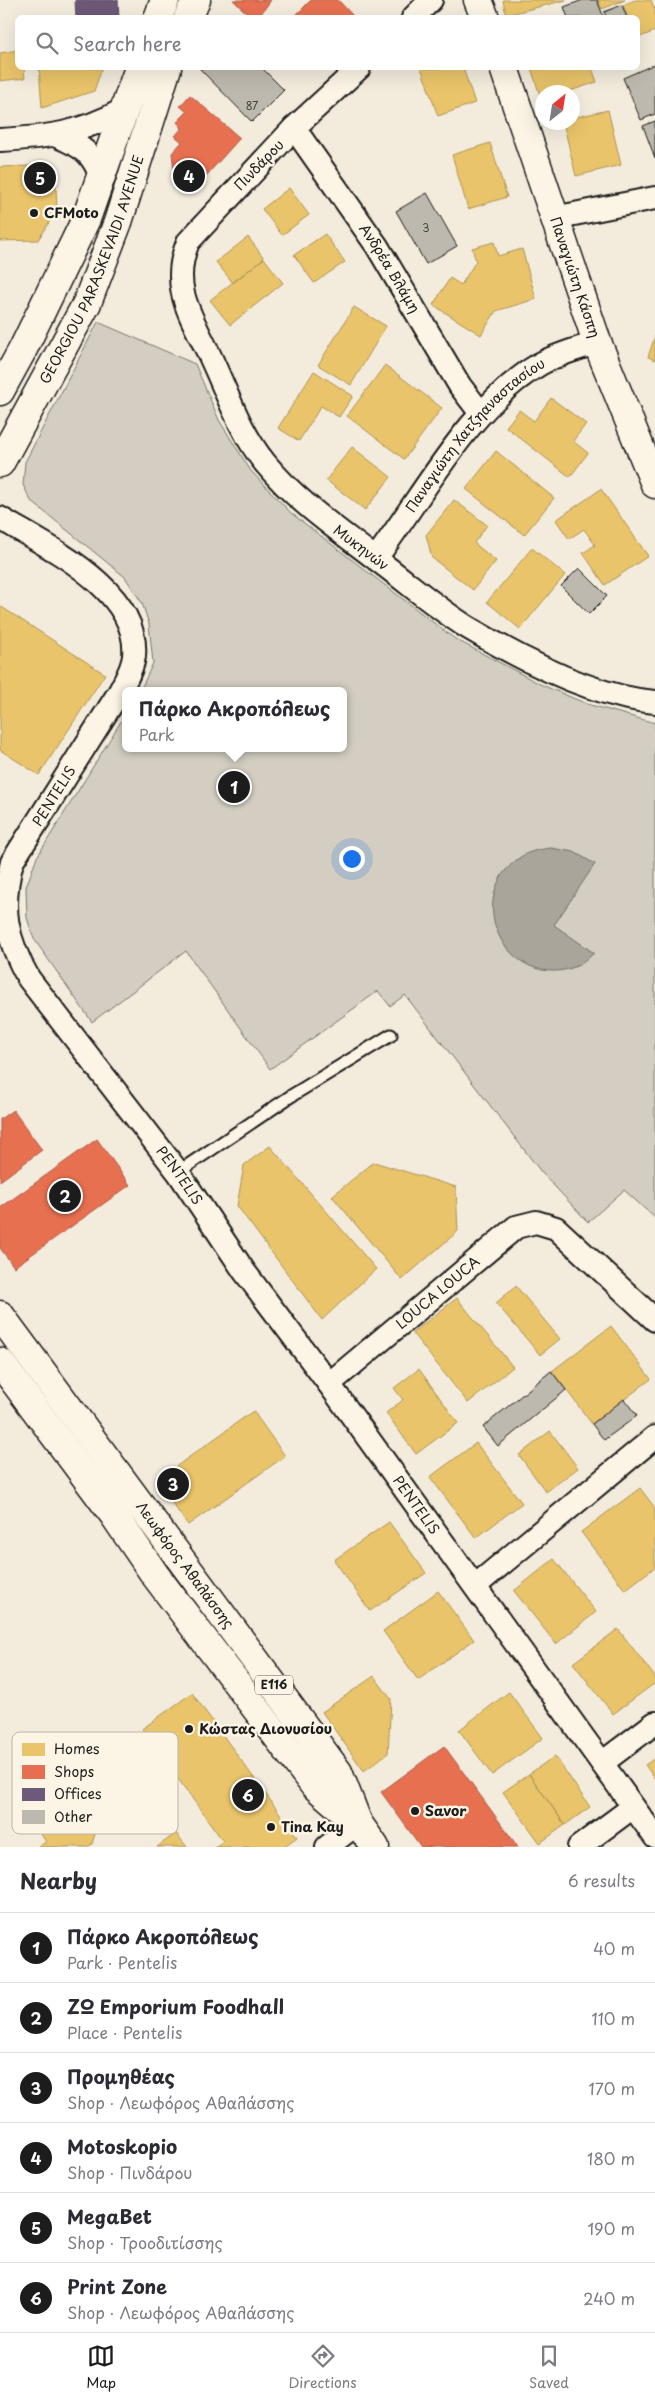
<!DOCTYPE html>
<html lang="en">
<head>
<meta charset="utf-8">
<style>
	:root { --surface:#fff; --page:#f2f2f3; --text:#2b2b33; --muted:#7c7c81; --line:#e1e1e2; --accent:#1c1c1c }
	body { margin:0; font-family:"Playpen Sans",sans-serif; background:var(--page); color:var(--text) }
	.compass { position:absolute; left:535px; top:85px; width:45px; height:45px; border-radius:50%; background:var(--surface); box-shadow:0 5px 20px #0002; rotate:30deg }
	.you { position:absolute; left:351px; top:858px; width:18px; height:18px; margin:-12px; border:4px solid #fff; border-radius:50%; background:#1a73e8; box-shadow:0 0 0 8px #1a73e833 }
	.badge { display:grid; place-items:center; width:32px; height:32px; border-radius:50%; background:var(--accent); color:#fff; font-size:16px; font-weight:700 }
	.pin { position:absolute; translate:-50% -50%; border:2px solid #fff; box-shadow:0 1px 5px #0006 }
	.popup { position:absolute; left:122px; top:687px; width:225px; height:65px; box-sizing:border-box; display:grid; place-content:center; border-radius:8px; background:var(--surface); filter:drop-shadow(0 1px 4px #0005); font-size:16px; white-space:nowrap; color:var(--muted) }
	.popup b { font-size:19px; color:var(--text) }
	.popup::after { content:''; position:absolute; left:50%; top:100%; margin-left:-10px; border:10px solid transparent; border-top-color:var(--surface) }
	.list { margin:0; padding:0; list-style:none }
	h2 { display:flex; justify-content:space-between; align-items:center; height:65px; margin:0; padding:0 20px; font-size:21px }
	h2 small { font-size:16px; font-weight:400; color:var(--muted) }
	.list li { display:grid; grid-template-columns:32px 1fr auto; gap:15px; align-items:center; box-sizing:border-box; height:70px; padding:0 20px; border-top:1px solid var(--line) }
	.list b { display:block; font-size:19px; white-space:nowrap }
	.list p { margin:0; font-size:16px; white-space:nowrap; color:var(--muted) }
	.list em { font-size:16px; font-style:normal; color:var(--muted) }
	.icon { flex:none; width:28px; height:28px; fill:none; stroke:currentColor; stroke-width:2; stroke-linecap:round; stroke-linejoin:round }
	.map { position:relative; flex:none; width:655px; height:1847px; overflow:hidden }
	.search { position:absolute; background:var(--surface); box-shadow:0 5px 20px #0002; left:15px; right:15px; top:15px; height:55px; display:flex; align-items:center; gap:12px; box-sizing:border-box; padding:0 18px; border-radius:8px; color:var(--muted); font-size:19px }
	.sheet { height:485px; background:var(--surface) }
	nav { display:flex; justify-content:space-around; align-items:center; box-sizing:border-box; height:70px; border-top:1px solid var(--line); background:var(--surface); font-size:14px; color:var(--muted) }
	nav a { display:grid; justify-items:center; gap:2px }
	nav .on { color:var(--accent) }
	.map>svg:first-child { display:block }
</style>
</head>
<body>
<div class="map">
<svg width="655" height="1847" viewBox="0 0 655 1847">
	<rect width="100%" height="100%" fill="#f3ecdd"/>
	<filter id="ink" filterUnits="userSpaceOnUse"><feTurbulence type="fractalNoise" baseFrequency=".02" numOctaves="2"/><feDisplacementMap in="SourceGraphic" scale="10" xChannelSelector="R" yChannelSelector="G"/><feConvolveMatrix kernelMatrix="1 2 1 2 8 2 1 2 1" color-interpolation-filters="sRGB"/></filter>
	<g filter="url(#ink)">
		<path fill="#d3cec1" stroke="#78756e" d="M98,322L195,364L219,420L251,471L291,513L455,639L542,685L587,704L655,723V1218L624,1190L588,1222L542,1173L405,995L390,1006L378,991L270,1069L186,951L92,1022L34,939L27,918L26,887L37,857L125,715V748H343V691H140L153,663L149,624L142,603L125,577L31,501L23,485L25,462Z"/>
		<path fill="#aaa59b" stroke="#716e68" d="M551,848L574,852L595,864L554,925L594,953C589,957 584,963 579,965C525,991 470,928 502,875C508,867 518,857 528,853C535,850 544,849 551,848Z"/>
		<path fill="#e9c46a" stroke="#ac9253" d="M503,0H566L506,15Z
			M598,0H625L602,9Z
			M635,0H651L655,10V31L638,38V18H628L623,5Z
			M18,50V68H24L25,78L0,81V53Z
			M39,68H102L94,91L42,108Z
			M421,68H463L475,103L438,116Z
			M531,68H592L597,82L567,92H542V101Z
			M608,110L621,165L576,176L563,122H572V118Z
			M490,143L507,197L468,209L452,155Z
			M55,165L57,210L38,240L0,241V167Z
			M289,188L309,215L282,235L262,209Z
			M325,234L345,262L314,283L294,255Z
			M248,237L264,258L233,283L216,262Z
			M494,242L498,256L522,249L536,299L496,311L481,335L433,305L450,278L461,285L476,261L472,248Z
			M264,258L283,283L230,325L210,300Z
			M354,307L386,326L351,385L318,365Z
			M655,336V360L648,357Z
			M385,365L442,408L404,459L347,416Z
			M314,371L353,396L339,417L321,406L299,441L278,428Z
			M551,398L586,424L573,441L588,453L570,477L506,427L519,410L534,421Z
			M352,447L391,477L365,510L326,480Z
			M496,451L554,498L524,535L466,489Z
			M601,489L648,556L605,585L583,553L595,545L584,529L569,539L556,520Z
			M454,500L487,525L474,543L496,561L473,590L432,558L426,535Z
			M532,548L565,575L520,629L487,602Z
			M0,606L105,674L39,775L0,750Z
			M270,1146L376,1269L322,1320L237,1206L244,1165Z
			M374,1162L456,1187L458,1231L402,1280L332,1196Z
			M516,1286L560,1339L540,1355L496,1303Z
			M457,1298L513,1367L468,1403L412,1333Z
			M611,1326L651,1379L592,1424L552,1371Z
			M419,1369L458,1423L416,1454L386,1413L403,1400L394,1388Z
			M253,1411L285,1456L188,1525L156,1481Z
			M550,1431L578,1468L546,1492L519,1455Z
			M476,1443L522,1503L476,1538L430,1477Z
			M640,1488L655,1508V1567L625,1590L581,1532Z
			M389,1522L426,1573L370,1611L334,1560Z
			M554,1559L596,1612L556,1644L514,1591Z
			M438,1591L474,1640L418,1680L383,1631Z
			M618,1629L655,1677V1683L613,1714L573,1663Z
			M374,1676L391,1699L388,1753L364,1771L322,1712Z
			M509,1692L543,1738L492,1775L459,1730Z
			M192,1693L297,1837L283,1847H215L223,1841L142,1729Z
			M130,1747L152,1782L101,1814L92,1844L87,1847H38L46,1842L41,1834L51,1828L64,1812L59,1804L93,1783L87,1774Z
			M555,1756L590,1807L565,1825L529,1774Z
			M655,1758V1779L645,1765Z
			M529,1774L565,1825L540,1843L503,1792Z
			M176,1833L187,1847H157Z"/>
		<path fill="#e76f51" stroke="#aa5641" d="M233,0H271L258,18H252Z
			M311,0H338L355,18H293Z
			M190,95L240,138L205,177L175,180L172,153L182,142L175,136L182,128L177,122L187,112L180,106Z
			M13,1110L42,1150L0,1181V1119Z
			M97,1139L130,1185L14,1267L0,1248V1208Z
			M444,1746L518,1847H421L381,1792Z"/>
		<path fill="#6d597a" stroke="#55475e" d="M75,0H118L119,18H76Z"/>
		<path fill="#beb9ae" stroke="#1c1c1c" d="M583,0H597L604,18H568L564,7Z
			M622,5L627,18H607L604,12Z
			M655,64V114L641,120L623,78Z
			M199,68H262L284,90L252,122Z
			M655,121V158L643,126Z
			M427,193L457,246L426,264L396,211Z
			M579,568L607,596L589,614L561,586Z
			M551,1371L566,1390L498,1446L483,1427Z
			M624,1399L637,1416L604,1440L592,1424Z"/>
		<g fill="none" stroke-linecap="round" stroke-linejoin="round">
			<g stroke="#1c1c1c" stroke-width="15">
				<path id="lane" d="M178,1172L291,1096L391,1035"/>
			</g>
			<g stroke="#1c1c1c" stroke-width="26">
				<g id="street">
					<path d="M413,18L431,0"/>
					<path id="s1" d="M359,68L294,128L188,242C170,286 190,314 208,352C226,389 239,431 265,463C298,503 336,528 376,559C406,581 435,607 467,627C519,658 594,697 655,702"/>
					<path id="s2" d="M294,128L377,246L460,386L480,412"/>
					<path d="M57,136C83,147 92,152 102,179"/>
					<path d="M0,140C49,137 79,134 123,110"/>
					<path d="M554,218L655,198"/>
					<path id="s3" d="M0,518C47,547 140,589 134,656C133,668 125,681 120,691L12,862C0,907 6,939 29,979L178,1172L244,1271L329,1384L655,1837"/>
					<path id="s4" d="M376,558C424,494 470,405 540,364C557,354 579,349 597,342"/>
					<path id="s5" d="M329,1384L516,1227L536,1222L556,1228L655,1320"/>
					<path d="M475,1586L655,1437"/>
					<path d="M602,1763L655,1723"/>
					<path d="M327,1847L358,1823"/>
					<path d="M579,1847L633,1807"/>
				</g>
			</g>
			<g stroke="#1c1c1c" stroke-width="31">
				<g id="secondary">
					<path d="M478,0L485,18"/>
					<path d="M158,18L165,0"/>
					<path d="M188,18L196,0"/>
					<path id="s6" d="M504,68L597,342L655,484"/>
					<path d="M0,391L23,349L86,219L139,68"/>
					<path id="s7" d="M0,463L87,303L118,222L167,68"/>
				</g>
			</g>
			<g stroke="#1c1c1c" stroke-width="31">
				<g id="primary">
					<path id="s8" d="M0,1315L338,1772L358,1823"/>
					<path d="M0,1362L114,1515L155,1575L314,1785L358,1823L375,1847"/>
				</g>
			</g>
			<use href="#lane" stroke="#fcf5e5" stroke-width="11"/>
			<use href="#street" stroke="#fcf5e5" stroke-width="22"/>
			<use href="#secondary" stroke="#fcf5e5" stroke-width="28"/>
			<use href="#primary" stroke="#fcf5e5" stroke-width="28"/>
		</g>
	</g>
	<g fill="#1c1c1c" stroke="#fcf5e5" stroke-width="2">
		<circle cx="34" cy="213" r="5"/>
		<circle cx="189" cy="1729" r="5"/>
		<circle cx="415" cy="1811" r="5"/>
		<circle cx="271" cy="1827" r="5"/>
	</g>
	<g text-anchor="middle" stroke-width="5" stroke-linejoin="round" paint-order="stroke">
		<g font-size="11" fill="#444340">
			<text x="252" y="110">87</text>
			<text x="426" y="232">3</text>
		</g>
		<rect fill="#fcf5e5" stroke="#5f5d58" stroke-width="1" x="255" y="1675.5" width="38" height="19" rx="4"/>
		<g font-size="12" font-weight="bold" fill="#1c1c1c">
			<text x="274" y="1689">E116</text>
		</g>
		<g font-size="14" fill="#1c1c1c" stroke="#fcf5e5">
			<text transform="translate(259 165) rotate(-46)" y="5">Πινδάρου</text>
			<text dy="5" stroke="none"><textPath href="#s7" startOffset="215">GEORGIOU PARASKEVAIDI AVENUE</textPath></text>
			<text dy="5" stroke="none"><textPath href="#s2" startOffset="170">Ανδρέα Βλάμη</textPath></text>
			<text dy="5" stroke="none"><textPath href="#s6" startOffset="221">Παναγιώτη Κάσπη</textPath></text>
			<text dy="5" stroke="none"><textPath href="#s4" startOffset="159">Παναγιώτη Χατζηαναστασίου</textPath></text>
			<text dy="5" stroke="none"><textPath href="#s1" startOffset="614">Μυκηνών</textPath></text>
			<text transform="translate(54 796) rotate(-58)" y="5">PENTELIS</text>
			<text dy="5" stroke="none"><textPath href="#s3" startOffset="812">PENTELIS</textPath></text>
			<text dy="5" stroke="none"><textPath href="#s5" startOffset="142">LOUCA LOUCA</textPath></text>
			<text dy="5" stroke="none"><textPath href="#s3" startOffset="1218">PENTELIS</textPath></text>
			<text dy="5" stroke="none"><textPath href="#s8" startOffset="311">Λεωφόρος Αθαλάσσης</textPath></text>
		</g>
		<g font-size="14" font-weight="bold" fill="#1c1c1c" stroke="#fcf5e5" text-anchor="start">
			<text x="44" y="218">CFMoto</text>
			<text x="199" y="1734">Κώστας Διονυσίου</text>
			<text x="425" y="1816">Savor</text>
			<text x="281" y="1832">Tina Kay</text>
		</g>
	</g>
	<rect x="12" y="1732" width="166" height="102" rx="8" fill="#fcf5e5" stroke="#b9b4a9" stroke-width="1"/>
	<rect x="22" y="1743" width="23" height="13" fill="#e9c46a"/>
	<rect x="22" y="1765" width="23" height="14" fill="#e76f51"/>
	<rect x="22" y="1788" width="23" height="13" fill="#6d597a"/>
	<rect x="22" y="1810" width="23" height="14" fill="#beb9ae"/>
	<g font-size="14" fill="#1c1c1c">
		<text x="54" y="1754">Homes</text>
		<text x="54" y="1777">Shops</text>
		<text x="54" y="1799">Offices</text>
		<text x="54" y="1822">Other</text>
	</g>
</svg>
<svg class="compass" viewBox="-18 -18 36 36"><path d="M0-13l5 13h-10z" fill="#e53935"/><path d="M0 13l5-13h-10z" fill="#7c7c81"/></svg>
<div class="you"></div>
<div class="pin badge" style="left:234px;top:787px">1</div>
<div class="popup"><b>Πάρκο Ακροπόλεως</b>Park</div>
<div class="pin badge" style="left:65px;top:1196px">2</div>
<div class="pin badge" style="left:173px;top:1484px">3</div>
<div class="pin badge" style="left:189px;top:176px">4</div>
<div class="pin badge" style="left:40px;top:178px">5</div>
<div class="pin badge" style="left:248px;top:1795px">6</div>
<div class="search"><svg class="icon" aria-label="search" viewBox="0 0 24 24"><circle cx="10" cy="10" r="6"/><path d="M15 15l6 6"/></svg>Search here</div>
</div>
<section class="sheet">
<h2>Nearby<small>6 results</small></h2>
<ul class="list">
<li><span class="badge">1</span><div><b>Πάρκο Ακροπόλεως</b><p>Park · Pentelis</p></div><em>40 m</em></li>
<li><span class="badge">2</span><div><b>ΖΩ Emporium Foodhall</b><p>Place · Pentelis</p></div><em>110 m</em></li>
<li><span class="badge">3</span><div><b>Προμηθέας</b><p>Shop · Λεωφόρος Αθαλάσσης</p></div><em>170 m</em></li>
<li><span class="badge">4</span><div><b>Motoskopio</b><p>Shop · Πινδάρου</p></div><em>180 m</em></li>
<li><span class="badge">5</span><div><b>MegaBet</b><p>Shop · Τροοδιτίσσης</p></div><em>190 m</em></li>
<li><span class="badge">6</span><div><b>Print Zone</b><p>Shop · Λεωφόρος Αθαλάσσης</p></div><em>240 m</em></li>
</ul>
</section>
<nav>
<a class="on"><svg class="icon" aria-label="map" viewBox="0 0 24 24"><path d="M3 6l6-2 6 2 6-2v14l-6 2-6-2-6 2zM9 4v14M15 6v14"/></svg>Map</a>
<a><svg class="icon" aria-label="directions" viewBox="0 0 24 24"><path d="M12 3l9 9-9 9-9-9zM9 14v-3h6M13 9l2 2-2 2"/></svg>Directions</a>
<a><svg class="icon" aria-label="saved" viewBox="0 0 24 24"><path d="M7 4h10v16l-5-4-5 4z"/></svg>Saved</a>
</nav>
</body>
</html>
